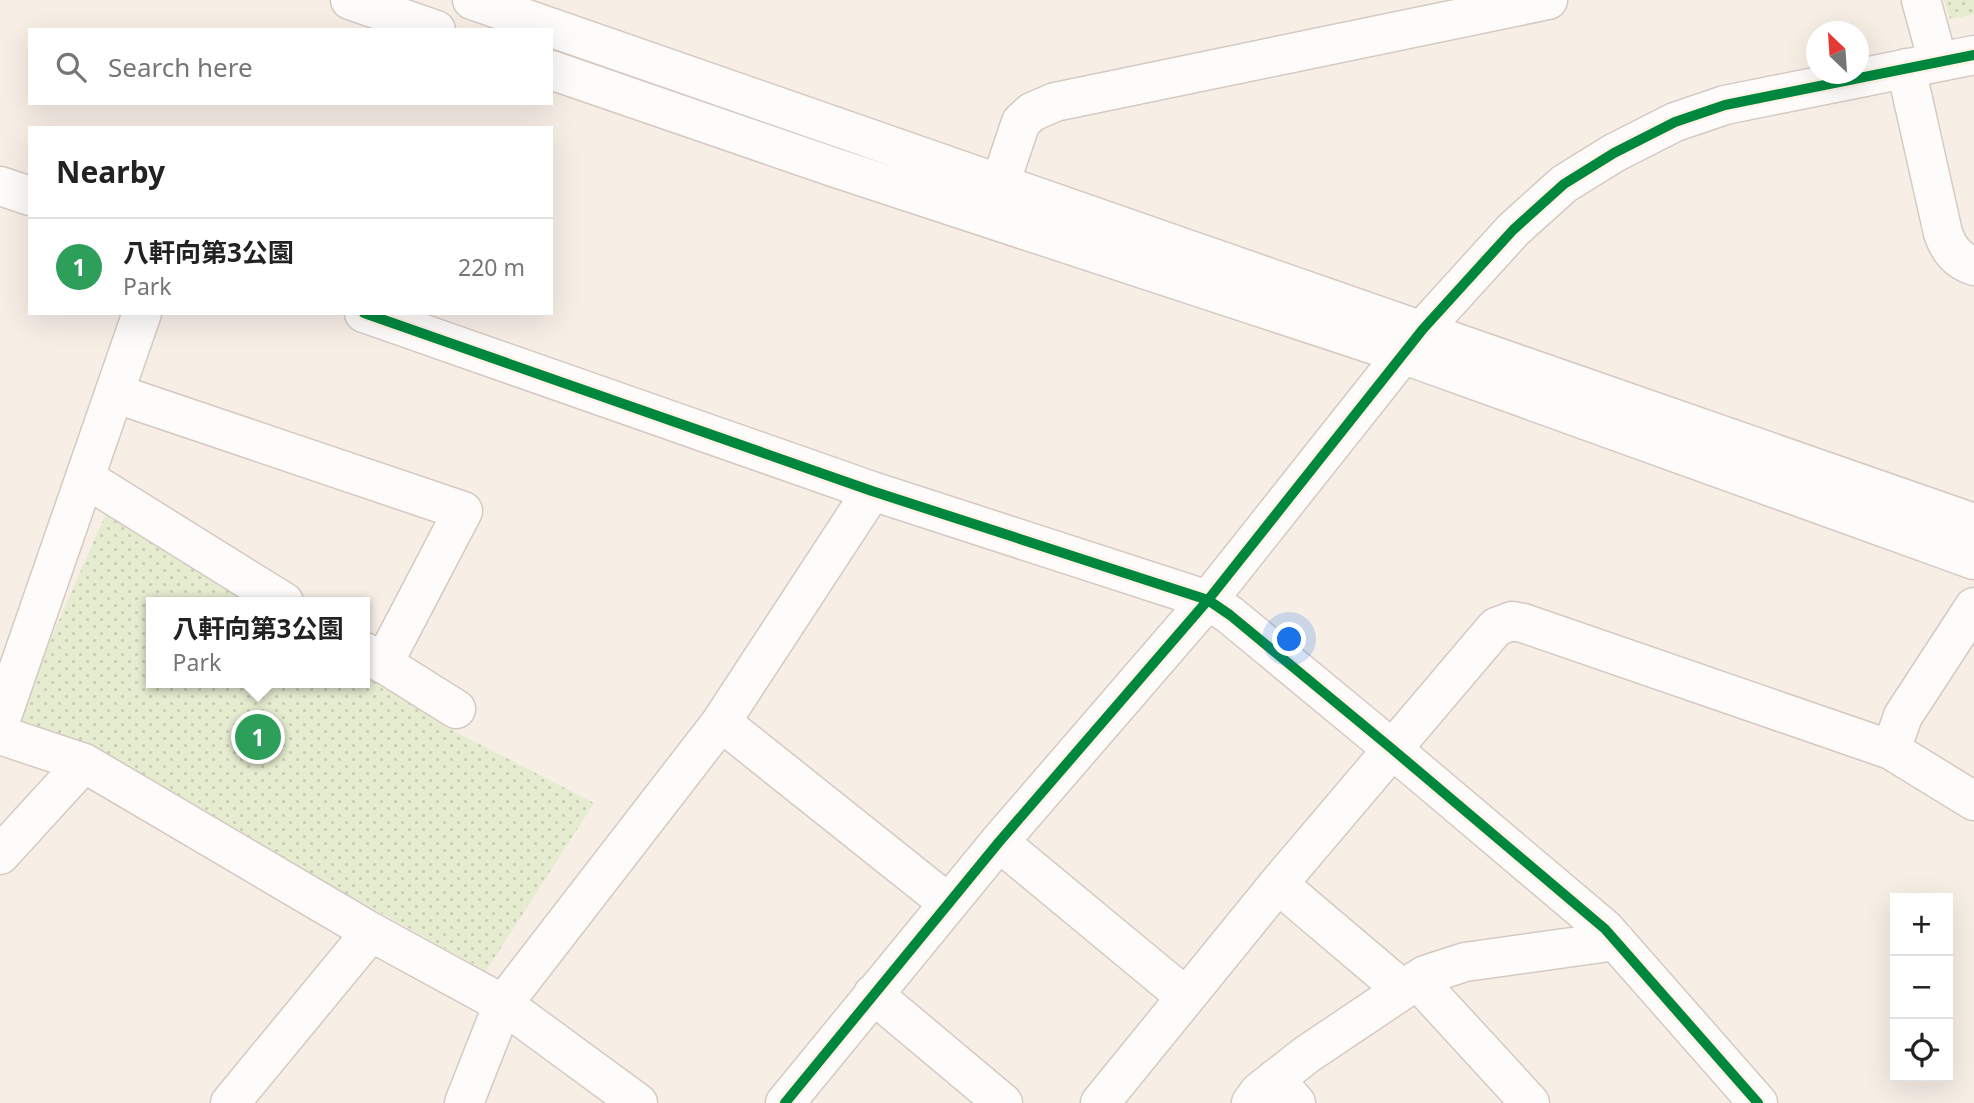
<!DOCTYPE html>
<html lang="en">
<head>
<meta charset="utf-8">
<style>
	:root { --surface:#fff; --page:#f2f2f2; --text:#222; --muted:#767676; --line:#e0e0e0; --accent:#a2887e }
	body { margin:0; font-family:"Noto Sans","Noto Sans JP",sans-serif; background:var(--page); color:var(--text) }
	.controls { position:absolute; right:21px; bottom:21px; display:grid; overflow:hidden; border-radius:0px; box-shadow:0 7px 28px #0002 }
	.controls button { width:63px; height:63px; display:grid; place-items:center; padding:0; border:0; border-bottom:2px solid var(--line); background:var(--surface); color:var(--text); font:35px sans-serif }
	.compass { position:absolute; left:1806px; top:21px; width:63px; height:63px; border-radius:50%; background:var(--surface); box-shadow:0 7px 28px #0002; rotate:335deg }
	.you { position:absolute; left:1290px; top:640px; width:24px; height:24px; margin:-18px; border:5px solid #fff; border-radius:50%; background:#1a73e8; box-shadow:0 0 0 10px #1a73e833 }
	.badge { display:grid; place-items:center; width:46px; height:46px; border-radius:50%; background:var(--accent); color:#fff; font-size:23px; font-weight:700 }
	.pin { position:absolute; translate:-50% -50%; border:4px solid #fff; box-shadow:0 2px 7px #0006 }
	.popup { position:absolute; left:146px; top:597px; width:224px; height:91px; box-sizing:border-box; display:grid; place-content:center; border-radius:0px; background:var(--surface); filter:drop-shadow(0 2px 5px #0005); font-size:23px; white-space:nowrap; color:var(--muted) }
	.popup b { font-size:26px; color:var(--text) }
	.popup::after { content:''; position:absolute; left:50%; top:100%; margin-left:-14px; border:14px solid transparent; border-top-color:var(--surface) }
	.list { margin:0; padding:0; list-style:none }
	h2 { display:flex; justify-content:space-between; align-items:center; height:91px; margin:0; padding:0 28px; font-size:30px }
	h2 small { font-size:23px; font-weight:400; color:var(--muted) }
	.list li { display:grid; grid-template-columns:46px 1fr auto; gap:21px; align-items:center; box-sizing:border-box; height:98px; padding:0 28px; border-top:2px solid var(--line) }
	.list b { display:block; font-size:26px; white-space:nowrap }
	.list p { margin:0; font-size:23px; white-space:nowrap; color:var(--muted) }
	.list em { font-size:23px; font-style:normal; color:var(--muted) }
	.icon { flex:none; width:38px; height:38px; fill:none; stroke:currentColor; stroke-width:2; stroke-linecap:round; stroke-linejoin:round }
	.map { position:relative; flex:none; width:1974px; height:1103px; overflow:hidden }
	.search { position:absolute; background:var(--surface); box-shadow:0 7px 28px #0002; left:28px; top:28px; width:525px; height:77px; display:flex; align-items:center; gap:18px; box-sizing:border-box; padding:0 24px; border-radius:0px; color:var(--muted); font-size:26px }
	.panel { position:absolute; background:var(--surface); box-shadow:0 7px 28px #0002; left:28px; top:126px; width:525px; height:189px; border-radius:0px }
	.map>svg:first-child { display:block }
</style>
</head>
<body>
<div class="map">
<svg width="1974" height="1103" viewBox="0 0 1974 1103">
	<defs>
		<pattern id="park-dots" width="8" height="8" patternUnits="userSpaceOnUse" patternTransform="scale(1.75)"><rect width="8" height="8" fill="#e5ecd0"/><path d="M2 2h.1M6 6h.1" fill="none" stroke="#c8ccb4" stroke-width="1.8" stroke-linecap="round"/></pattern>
	</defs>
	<rect width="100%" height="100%" fill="#f7eee6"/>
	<path fill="url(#park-dots)" d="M1944,0H1974V14L1950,19Z
		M107,511L250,602H151V683H365V675L446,727L594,803L486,971L82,748L13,725Z"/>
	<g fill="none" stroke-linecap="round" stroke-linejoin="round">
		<g stroke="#d6c9c2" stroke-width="41">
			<path id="minor" d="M350,0L436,30
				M472,0L1974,523
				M1921,0L1938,62
				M1906,68L1943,233C1949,250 1957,260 1974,266
				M551,70L836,168L1402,354L1974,560
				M1000,184L1021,122L1032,112L1055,102L1548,0
				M0,186L30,196
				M364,313L872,491L1208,600L1230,615L1391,748L1605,929L1758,1103
				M114,393L463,511L383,664
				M85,478L284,602
				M365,652L456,709
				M0,722L142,313
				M721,722L948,903
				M0,735L84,763L371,932L503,1004L638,1103
				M1891,750L1903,716L1974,607
				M999,842L1186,997
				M0,855L84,763
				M1278,884L1403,990
				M1417,980L1530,1103
				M873,994L1003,1103
				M1275,1079L1296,1103
				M230,1103L371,932
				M464,1103L503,1004L721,722L872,491
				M785,1103L999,842L1208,600L1423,329L1513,230L1564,184L1614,153L1675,122L1725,105L1974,55
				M1100,1103L1278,884L1496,627L1512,621L1523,623L1891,750L1974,801
				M1251,1103L1259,1092L1306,1055L1425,975L1465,962L1616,941"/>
		</g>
		<use href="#minor" stroke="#fefcfb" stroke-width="38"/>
		<g stroke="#fff3e7" stroke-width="15">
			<path id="cycleway" d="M364,313L872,491L1208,600L1230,615L1391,748L1605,929L1758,1103
				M785,1103L999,842L1208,600L1423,329L1513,230L1564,184L1614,153L1675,122L1725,105L1974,55"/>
		</g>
		<use href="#cycleway" stroke="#00873e" stroke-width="10"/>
	</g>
</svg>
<div class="controls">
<button>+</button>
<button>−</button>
<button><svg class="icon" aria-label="locate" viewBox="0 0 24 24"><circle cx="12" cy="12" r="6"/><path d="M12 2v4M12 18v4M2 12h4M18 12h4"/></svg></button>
</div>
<svg class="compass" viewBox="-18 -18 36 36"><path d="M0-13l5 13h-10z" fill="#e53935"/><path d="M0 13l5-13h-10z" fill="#767676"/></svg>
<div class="you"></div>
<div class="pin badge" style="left:258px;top:737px;background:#2e9e5b">1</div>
<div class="popup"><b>八軒向第3公園</b>Park</div>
<div class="search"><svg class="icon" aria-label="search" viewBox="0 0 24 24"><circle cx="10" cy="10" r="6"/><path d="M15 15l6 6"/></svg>Search here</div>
<section class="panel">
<h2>Nearby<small></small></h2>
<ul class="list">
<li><span class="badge" style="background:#2e9e5b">1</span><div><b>八軒向第3公園</b><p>Park</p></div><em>220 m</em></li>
</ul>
</section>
</div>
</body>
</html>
